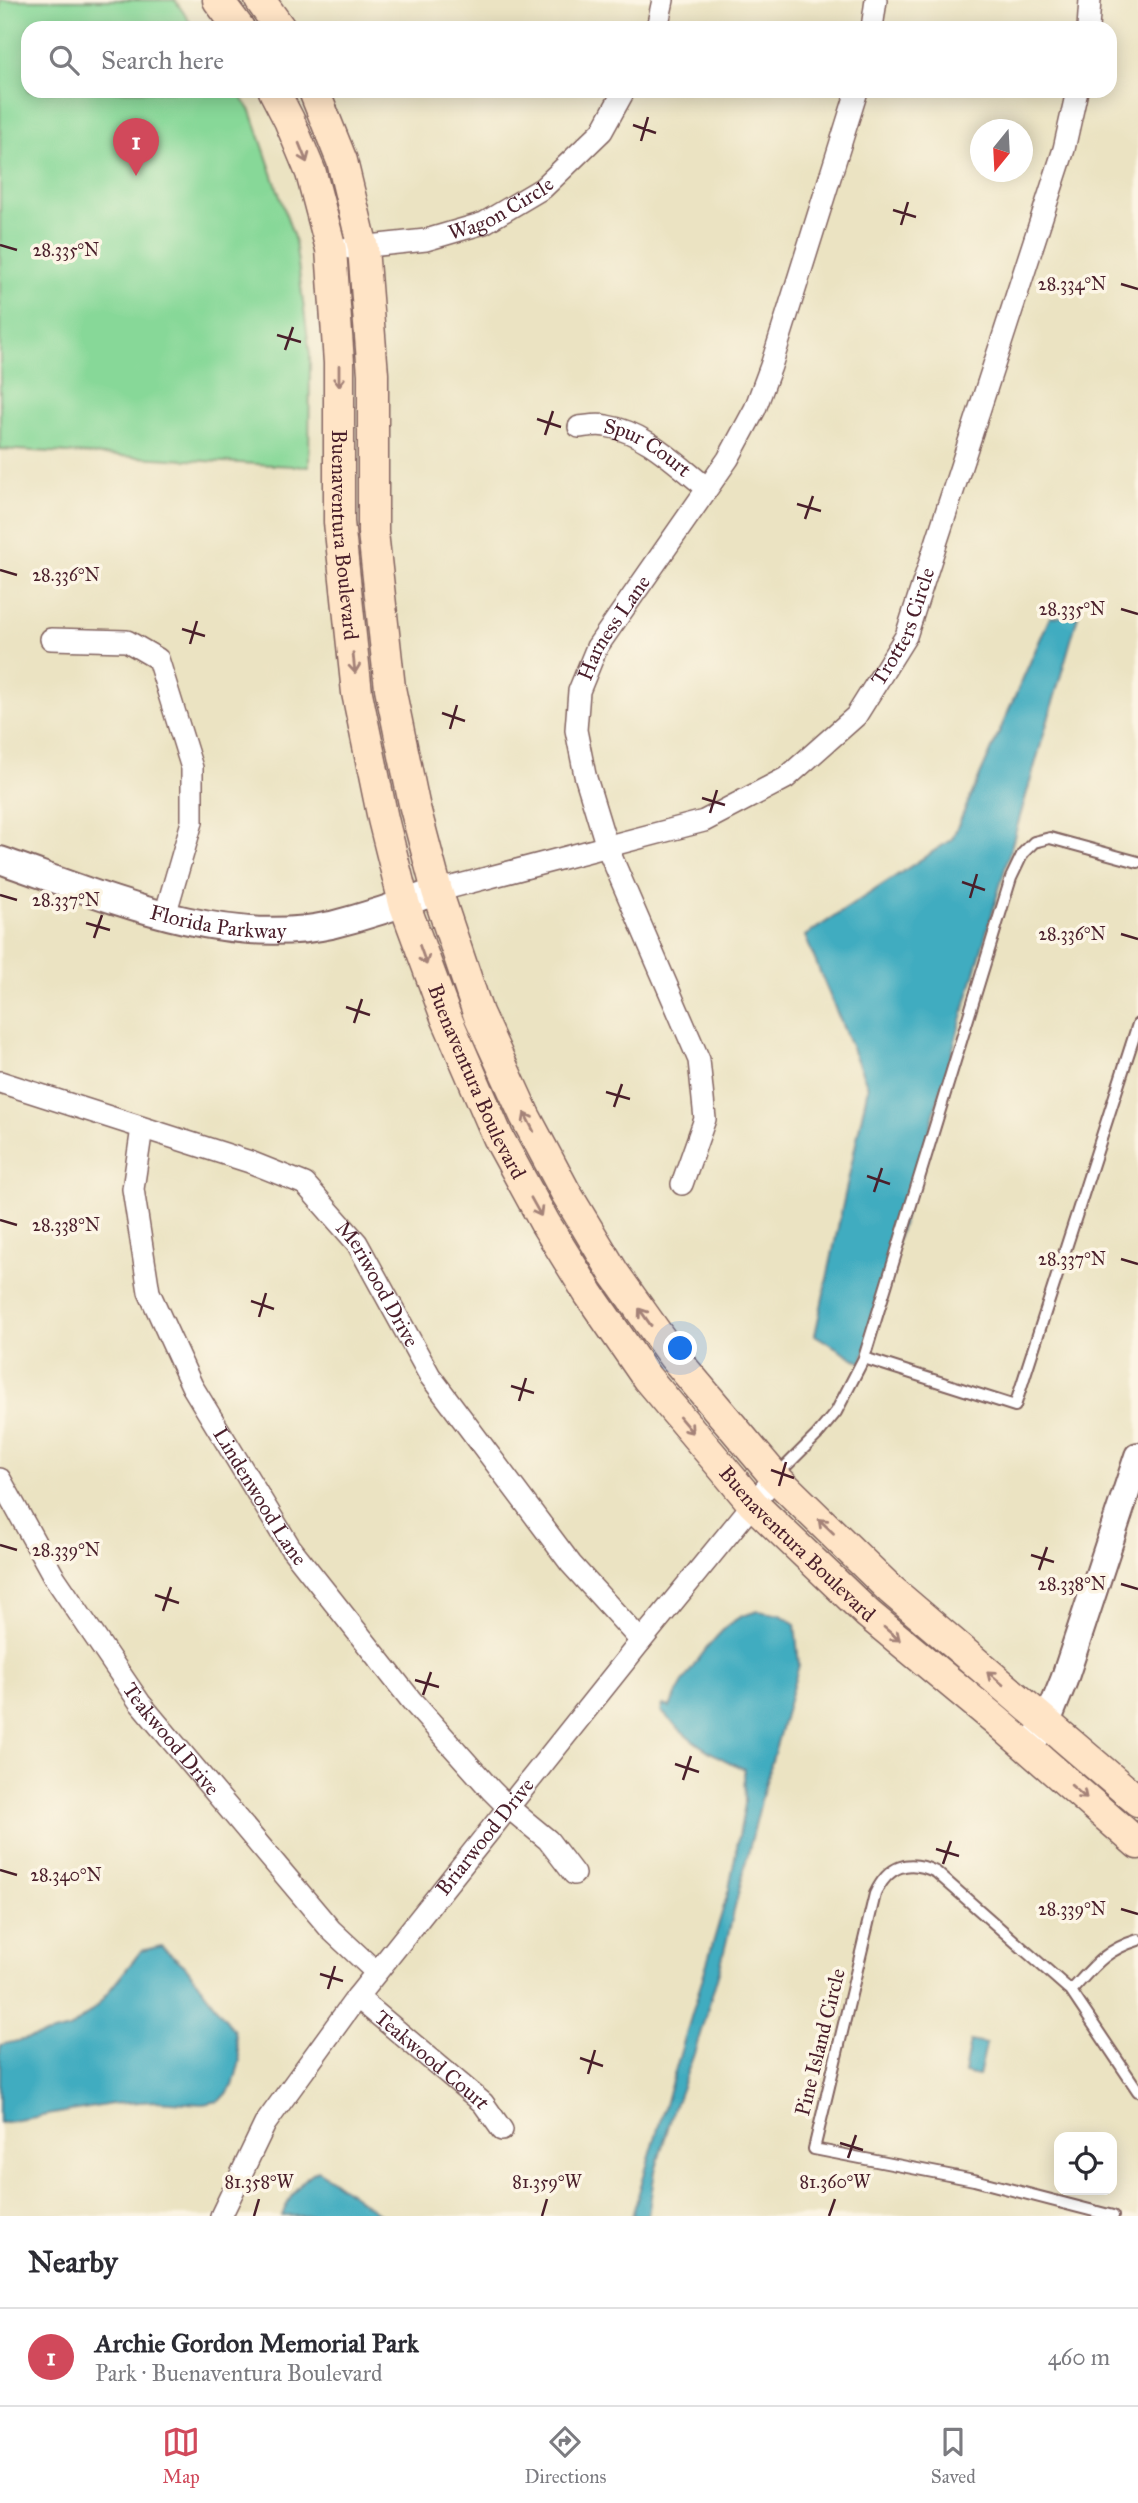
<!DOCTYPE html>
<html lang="en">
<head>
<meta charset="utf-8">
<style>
	:root { --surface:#fff; --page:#f2f2f3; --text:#2b2b33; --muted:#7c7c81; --line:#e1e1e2; --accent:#d1495b }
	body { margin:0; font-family:"IM FELL Great Primer",serif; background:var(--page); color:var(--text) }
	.controls { position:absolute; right:21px; bottom:21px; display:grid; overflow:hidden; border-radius:14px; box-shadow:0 4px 18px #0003 }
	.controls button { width:63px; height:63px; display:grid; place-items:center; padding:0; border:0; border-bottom:2px solid var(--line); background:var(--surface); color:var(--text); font:35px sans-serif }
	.compass { position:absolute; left:970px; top:119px; width:63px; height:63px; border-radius:50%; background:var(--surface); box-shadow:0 4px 18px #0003; rotate:198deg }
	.you { position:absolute; left:681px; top:1349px; width:24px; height:24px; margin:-18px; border:5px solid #fff; border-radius:50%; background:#1a73e8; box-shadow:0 0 0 10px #1a73e833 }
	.badge { display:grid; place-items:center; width:46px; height:46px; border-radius:50%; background:var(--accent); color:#fff; font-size:23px; font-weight:700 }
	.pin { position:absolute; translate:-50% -58px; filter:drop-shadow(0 2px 4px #0008) }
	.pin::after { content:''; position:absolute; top:37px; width:24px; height:21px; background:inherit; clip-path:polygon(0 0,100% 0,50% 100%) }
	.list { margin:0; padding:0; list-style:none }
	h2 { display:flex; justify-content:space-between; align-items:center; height:91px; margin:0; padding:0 28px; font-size:30px }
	h2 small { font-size:23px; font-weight:400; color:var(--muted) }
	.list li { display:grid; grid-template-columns:46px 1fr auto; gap:21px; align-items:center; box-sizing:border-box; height:98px; padding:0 28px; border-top:2px solid var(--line) }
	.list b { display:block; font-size:26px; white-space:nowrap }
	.list p { margin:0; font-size:23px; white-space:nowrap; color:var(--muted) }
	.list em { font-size:23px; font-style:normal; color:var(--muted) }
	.icon { flex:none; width:38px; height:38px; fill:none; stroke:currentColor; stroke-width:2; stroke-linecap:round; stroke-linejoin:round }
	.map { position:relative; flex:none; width:1138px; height:2216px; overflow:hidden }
	.search { position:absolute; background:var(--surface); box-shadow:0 4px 18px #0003; left:21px; right:21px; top:21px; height:77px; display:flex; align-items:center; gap:18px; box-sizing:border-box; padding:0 24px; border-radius:21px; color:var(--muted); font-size:26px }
	.sheet { height:189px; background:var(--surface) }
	nav { display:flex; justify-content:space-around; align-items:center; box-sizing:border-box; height:98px; border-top:2px solid var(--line); background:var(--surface); font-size:19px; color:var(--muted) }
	nav a { display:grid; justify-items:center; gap:4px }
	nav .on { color:var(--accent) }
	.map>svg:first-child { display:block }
</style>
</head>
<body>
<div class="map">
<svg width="1138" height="2216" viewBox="0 0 1138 2216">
	<rect width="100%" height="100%" fill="#fcf5e5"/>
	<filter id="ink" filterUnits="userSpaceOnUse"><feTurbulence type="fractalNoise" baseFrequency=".0143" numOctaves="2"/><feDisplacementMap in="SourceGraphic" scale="14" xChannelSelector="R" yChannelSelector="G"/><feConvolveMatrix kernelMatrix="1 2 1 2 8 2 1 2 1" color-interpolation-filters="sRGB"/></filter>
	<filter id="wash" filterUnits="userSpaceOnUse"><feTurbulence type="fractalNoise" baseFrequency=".00686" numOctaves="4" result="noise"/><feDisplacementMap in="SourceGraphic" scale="28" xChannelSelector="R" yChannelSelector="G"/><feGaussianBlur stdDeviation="1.57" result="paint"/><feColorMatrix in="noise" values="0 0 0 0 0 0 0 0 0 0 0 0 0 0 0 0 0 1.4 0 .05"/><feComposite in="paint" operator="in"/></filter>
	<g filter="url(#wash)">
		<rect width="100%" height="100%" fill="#ebe3c2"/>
		<path fill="#87d898" stroke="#687c62" stroke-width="2" d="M0,0H175L194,28H28V91H237L251,111L295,241L310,355L309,467L0,449Z"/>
		<path fill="#41acc0" stroke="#466676" stroke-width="2" d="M1078,616L862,1363L815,1335L868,1087L805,936L952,839L1050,617Z
			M758,1611L781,1615L795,1624L799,1665L764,1789L720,1968L694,2054L674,2108L655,2171L648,2216H632L729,1889L745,1804L744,1769C706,1752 690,1741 661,1711L663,1705L670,1707C682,1680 716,1629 742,1616C747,1614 753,1613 758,1611Z
			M161,1946L185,1966L234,2031L240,2061L233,2086L219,2101L203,2104L155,2101L112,2104L0,2123V2045L70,2029L97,2006L141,1951Z
			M970,2041L986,2044L979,2076L964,2073Z
			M318,2170L382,2216H282C288,2198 301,2179 318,2170Z"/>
	</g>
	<g filter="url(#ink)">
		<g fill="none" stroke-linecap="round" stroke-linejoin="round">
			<g stroke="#826460" stroke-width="14">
				<path id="service" d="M864,1358L1015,1406L1138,1024
					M777,1475L817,1435L836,1412L864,1358L1011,878L1023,853L1034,842L1050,838L1138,862
					M1071,1991C1094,1966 1105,1950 1138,1940
					M1113,2216L974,2180L814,2149L875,1894C888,1866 908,1858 936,1872L1071,1991L1138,2091"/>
			</g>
			<g stroke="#826460" stroke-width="24">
				<g id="minor">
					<path d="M657,28L663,0"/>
					<path d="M872,28L876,0"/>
					<path d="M1088,28L1090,0"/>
					<path id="s1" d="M350,248L426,240L484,223L543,188L602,131L624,91"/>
					<path id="s2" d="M579,427C588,426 598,424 606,426C646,432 676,464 707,488"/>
					<path d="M51,639L127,641L158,659L192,768V822L165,915"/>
					<path id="s3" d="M437,891L704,821L786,778L856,716L906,636L1064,149L1077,91"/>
					<path id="s4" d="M0,1082L250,1162L305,1184L357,1243L430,1376L571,1564L641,1641"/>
					<path id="s5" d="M142,1128L133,1189L149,1292L192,1386L290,1547L411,1700L491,1790L508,1807L548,1840L574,1874"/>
					<path id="s6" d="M682,1184L705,1119L699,1060L607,847L585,775L576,730L579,691L597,647L728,459L755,409L771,366L857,91"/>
					<path id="s7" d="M0,1479L53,1575L140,1703L331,1930L376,1972"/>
					<path id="s8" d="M357,1997L483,2103L502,2130"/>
					<path id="s9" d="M221,2216L265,2124L357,1997L641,1641L775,1477"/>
				</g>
			</g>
			<g stroke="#826460" stroke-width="30">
				<g id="tertiary">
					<path id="s10" d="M0,860C101,895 222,949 331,925C367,916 403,904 437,891"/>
					<path d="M1035,1738L1047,1722L1064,1680L1138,1456"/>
				</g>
			</g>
			<g stroke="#826460" stroke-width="33">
				<g id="secondary">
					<path d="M218,0L239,28"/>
					<path d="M260,0L280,28"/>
					<path id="s11" d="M274,91L289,120L311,173L331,249L339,363V522L357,693L383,819L404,903L446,1017L498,1137L545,1223L589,1294L647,1378L753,1504L868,1614L997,1721L1138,1844"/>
					<path d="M314,91L342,161L363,248L373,374V532L390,688L414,804L437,891L478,1013L525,1116L566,1193L614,1273L673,1356L775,1477L890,1589L1138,1801"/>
				</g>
			</g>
			<use href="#service" stroke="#fff" stroke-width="10"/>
			<use href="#minor" stroke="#fff" stroke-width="21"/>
			<use href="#tertiary" stroke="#fff" stroke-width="26"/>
			<use href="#secondary" stroke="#ffe4c6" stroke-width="30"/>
		</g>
		<defs><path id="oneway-shaft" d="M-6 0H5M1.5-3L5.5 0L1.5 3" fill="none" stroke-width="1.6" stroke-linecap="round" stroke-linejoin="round" transform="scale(1.75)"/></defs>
		<g stroke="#a48278">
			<use href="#oneway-shaft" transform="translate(303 153) rotate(68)"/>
			<use href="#oneway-shaft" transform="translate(339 376) rotate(90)"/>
			<use href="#oneway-shaft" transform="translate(354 663) rotate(84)"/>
			<use href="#oneway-shaft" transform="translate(423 955) rotate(70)"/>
			<use href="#oneway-shaft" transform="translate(529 1122) rotate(-117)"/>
			<use href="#oneway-shaft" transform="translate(536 1207) rotate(61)"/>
			<use href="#oneway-shaft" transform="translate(645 1317) rotate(-125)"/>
			<use href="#oneway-shaft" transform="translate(686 1425) rotate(50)"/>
			<use href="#oneway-shaft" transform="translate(826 1526) rotate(-136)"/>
			<use href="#oneway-shaft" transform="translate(892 1634) rotate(40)"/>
			<use href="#oneway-shaft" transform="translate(995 1678) rotate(-140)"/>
			<use href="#oneway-shaft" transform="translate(1079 1792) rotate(41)"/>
		</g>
	</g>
	<path fill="none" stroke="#4a1f2b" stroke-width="2.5" d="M633,125L656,133M641,141L648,117M893,210L916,217M901,225L908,202M0,245L17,250M1121,284L1138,289M277,335L301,342M285,350L293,327M537,419L561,427M545,435L553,411M797,504L821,511M805,519L813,496M0,570L17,575M1121,609L1138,614M182,629L205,636M190,644L197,621M442,713L465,721M450,729L457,705M702,798L725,805M710,813L717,790M962,882L985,890M0,895L17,900M970,898L977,874M86,923L110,930M1121,934L1138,939M94,938L102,915M346,1007L370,1015M354,1023L362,999M606,1092L630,1099M614,1107L622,1084M867,1176L890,1184M874,1192L882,1168M0,1220L17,1225M1121,1259L1138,1264M251,1301L274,1309M259,1317L266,1293M511,1386L534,1393M519,1401L526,1378M771,1470L794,1478M779,1486L786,1462M0,1545L17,1550M1031,1555L1054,1562M1039,1570L1047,1547M1121,1584L1138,1589M155,1595L179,1603M163,1611L171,1587M415,1680L439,1687M423,1695L431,1672M675,1764L699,1772M683,1780L691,1756M936,1849L959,1856M943,1864L951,1841M0,1870L17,1875M1121,1909L1138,1914M320,1974L343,1981M328,1989L335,1966M580,2058L603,2066M588,2074L595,2050M840,2143L863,2150M848,2158L856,2135M254,2216L259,2199M542,2216L547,2199M829,2216L835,2199"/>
	<g text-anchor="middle" stroke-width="7" stroke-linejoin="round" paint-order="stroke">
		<g font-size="21" fill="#4a1f2b" stroke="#fcf5e5">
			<text dy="7" stroke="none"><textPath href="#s1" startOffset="158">Wagon Circle</textPath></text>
			<text dy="7" stroke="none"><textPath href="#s2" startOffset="74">Spur Court</textPath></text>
			<text dy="7" stroke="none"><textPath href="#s11" startOffset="455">Buenaventura Boulevard</textPath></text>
			<text dy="7" stroke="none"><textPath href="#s3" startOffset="564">Trotters Circle</textPath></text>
			<text dy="7" stroke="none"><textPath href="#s6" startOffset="593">Harness Lane</textPath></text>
			<text dy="7" stroke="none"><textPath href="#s10" startOffset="228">Florida Parkway</textPath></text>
			<text dy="7" stroke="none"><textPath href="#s11" startOffset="1022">Buenaventura Boulevard</textPath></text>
			<text dy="7" stroke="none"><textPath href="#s4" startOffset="446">Meriwood Drive</textPath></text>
			<text dy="7" stroke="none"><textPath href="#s5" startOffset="399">Lindenwood Lane</textPath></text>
			<text dy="7" stroke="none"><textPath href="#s11" startOffset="1589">Buenaventura Boulevard</textPath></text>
			<text dy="7" stroke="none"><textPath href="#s7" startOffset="312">Teakwood Drive</textPath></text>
			<text dy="7" stroke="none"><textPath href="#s9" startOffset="464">Briarwood Drive</textPath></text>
			<text transform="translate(820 2042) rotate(-76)" y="7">Pine Island Circle</text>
			<text dy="7" stroke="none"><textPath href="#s8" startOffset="98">Teakwood Court</textPath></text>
		</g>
	</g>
	<g font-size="18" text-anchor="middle" fill="#4a1f2b" stroke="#fcf5e5" stroke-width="7" stroke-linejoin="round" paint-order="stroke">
		<text x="66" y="256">28.335°N</text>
		<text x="1072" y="290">28.334°N</text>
		<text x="66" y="581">28.336°N</text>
		<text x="1072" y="615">28.335°N</text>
		<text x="66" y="906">28.337°N</text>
		<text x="1072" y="940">28.336°N</text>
		<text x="66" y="1231">28.338°N</text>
		<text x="1072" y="1265">28.337°N</text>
		<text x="66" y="1556">28.339°N</text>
		<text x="1072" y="1590">28.338°N</text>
		<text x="66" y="1881">28.340°N</text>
		<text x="1072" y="1915">28.339°N</text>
		<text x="259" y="2188">81.358°W</text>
		<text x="547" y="2188">81.359°W</text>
		<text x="835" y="2188">81.360°W</text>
	</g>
</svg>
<div class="controls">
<button><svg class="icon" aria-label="locate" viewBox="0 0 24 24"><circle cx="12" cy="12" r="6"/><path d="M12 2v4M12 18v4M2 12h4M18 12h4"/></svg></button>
</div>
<svg class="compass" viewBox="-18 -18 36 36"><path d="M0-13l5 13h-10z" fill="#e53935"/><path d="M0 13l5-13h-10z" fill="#7c7c81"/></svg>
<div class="you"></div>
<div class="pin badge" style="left:136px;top:176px">1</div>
<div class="search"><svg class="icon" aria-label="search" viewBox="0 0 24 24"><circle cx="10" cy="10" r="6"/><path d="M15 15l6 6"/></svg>Search here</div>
</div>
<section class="sheet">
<h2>Nearby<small></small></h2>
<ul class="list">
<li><span class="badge">1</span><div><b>Archie Gordon Memorial Park</b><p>Park · Buenaventura Boulevard</p></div><em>460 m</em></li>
</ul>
</section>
<nav>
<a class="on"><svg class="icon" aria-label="map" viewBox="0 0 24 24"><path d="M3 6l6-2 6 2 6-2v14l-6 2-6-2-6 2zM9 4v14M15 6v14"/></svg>Map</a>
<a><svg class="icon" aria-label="directions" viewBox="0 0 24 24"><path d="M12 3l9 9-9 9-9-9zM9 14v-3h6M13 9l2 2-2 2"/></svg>Directions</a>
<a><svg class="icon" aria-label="saved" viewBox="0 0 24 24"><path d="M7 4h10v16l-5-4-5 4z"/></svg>Saved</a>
</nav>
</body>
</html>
